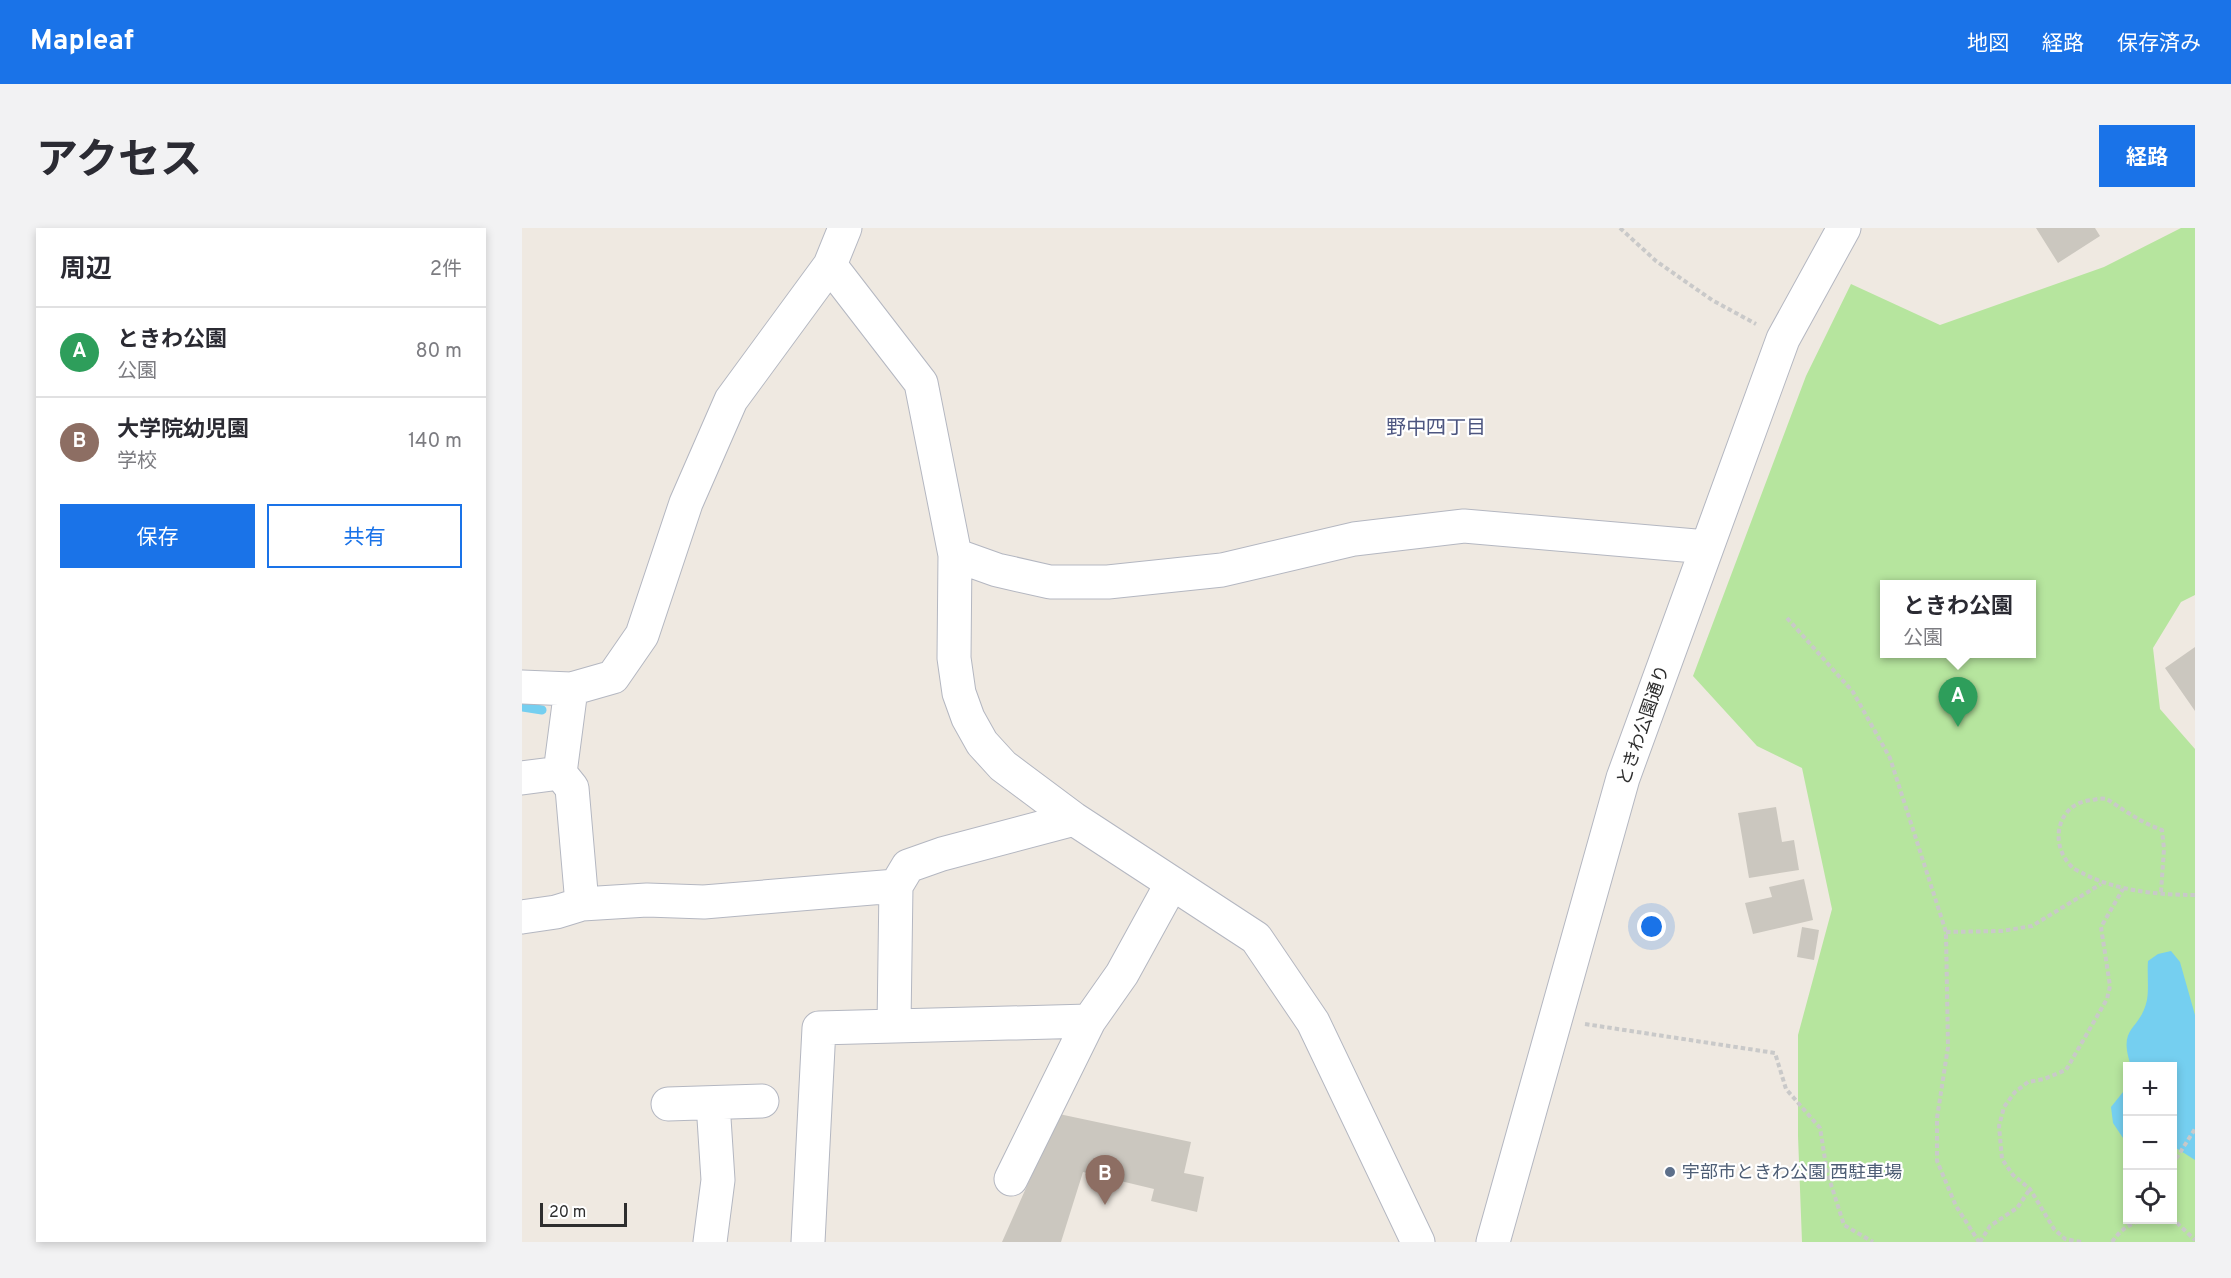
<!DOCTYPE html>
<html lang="ja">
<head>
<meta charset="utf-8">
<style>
	:root { --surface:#fff; --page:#f2f2f3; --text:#2b2b33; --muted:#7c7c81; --line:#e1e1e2; --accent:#1a73e8 }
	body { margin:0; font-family:Overpass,"Noto Sans JP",sans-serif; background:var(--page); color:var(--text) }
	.controls { position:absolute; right:18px; bottom:18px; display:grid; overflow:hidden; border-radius:0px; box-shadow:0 3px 9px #0003 }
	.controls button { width:54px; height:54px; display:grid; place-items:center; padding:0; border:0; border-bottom:2px solid var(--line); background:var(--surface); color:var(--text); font:30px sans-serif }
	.scale { position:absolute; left:18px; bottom:15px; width:87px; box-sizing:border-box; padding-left:6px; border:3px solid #2e2e2e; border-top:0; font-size:16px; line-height:21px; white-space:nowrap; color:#2e2e2e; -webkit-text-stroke:4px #fff; paint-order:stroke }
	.you { position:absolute; left:1130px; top:699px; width:21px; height:21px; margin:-15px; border:4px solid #fff; border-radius:50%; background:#1a73e8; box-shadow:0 0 0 9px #1a73e833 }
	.badge { display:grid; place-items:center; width:39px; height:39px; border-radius:50%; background:var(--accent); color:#fff; font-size:20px; font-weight:700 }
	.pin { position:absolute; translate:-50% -50px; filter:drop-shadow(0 2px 3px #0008) }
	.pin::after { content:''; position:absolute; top:32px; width:21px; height:18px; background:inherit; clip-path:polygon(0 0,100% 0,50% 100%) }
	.popup { position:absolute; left:1358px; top:352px; width:156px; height:78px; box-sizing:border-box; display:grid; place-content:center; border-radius:0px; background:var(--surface); filter:drop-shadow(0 2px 4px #0005); font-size:20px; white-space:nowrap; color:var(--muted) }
	.popup b { font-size:22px; color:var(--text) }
	.popup::after { content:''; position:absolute; left:50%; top:100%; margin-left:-12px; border:12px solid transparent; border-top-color:var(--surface) }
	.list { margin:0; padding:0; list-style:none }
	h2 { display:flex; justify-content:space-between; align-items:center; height:78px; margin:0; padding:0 24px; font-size:26px }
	h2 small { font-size:20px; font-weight:400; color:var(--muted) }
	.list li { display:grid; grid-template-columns:39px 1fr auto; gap:18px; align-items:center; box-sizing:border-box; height:90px; padding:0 24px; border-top:2px solid var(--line) }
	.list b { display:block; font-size:22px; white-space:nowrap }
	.list p { margin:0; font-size:20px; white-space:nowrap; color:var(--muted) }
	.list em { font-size:20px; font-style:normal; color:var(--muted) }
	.actions { display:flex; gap:12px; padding:18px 24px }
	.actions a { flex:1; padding:14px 0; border:2px solid var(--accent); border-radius:0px; text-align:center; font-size:21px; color:var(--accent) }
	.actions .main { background:var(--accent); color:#fff }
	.icon { flex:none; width:33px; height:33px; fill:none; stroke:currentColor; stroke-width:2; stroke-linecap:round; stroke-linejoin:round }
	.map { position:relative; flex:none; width:1673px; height:1014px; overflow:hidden; border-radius:0px }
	header { display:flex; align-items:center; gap:36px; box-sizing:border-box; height:84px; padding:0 30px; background:var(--accent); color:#fff }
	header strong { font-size:28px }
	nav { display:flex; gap:33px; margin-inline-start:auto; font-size:21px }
	.intro { display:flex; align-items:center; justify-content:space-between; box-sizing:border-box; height:144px; padding:0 36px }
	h1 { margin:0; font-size:42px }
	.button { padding:15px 27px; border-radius:0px; background:var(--accent); color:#fff; font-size:21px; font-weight:700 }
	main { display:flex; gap:36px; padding:0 36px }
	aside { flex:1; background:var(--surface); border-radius:0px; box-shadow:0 3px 9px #0003 }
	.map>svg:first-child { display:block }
</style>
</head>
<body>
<header>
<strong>Mapleaf</strong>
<nav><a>地図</a><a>経路</a><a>保存済み</a></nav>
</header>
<div class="intro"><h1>アクセス</h1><a class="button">経路</a></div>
<main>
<aside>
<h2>周辺<small>2件</small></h2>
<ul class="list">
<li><span class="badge" style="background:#2e9e5b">A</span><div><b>ときわ公園</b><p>公園</p></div><em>80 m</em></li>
<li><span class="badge" style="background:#8d6e63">B</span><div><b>大学院幼児園</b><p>学校</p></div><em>140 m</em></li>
</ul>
<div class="actions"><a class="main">保存</a><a>共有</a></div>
</aside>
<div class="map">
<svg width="1673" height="1014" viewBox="0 0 1673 1014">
	<rect width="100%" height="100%" fill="#efe9e1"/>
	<path fill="#b6e59e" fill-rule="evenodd" d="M1659,0H1673V367L1659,374L1631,420L1638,481L1673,521V1014H1280L1276,908V807L1310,681L1280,540L1235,518L1171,448L1284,148L1329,56L1418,97L1582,39ZM1362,356H1510V426H1362ZM1606,838H1650V992H1606Z"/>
	<path fill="#75cff0" d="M1649,723L1658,734L1673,787V932L1651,918L1650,838H1609C1595,797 1618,804 1625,772C1627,760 1625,745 1626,733L1636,726Z
		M1605,859V916L1591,895L1589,879Z"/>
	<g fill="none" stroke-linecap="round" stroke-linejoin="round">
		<path stroke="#75cff0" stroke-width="9" d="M0,479L20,482"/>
	</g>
	<path fill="#cbc7bf" d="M1514,0H1573L1578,8L1536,35Z
		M1673,419V483L1643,440Z
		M1254,579L1260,614L1272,612L1277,642L1227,650L1216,585Z
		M1282,651L1291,692L1231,706L1223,675L1250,669L1247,659Z
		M1280,699L1297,702L1292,732L1275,729Z
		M537,886L669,914L662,945L682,949L675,984L629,973L632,961L561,944L539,1014H480Z"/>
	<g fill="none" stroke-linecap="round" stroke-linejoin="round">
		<g stroke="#b4b7c1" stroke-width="35">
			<path id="minor" d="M308,37L399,155L433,327L432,430L437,465L446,490L460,515L481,538L552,591L734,710L791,794L896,1014
				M433,327L475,342L528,354H586L700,342L832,311L942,298L1185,319
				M0,459L49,461L91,449L120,407L164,275L209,172L308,37L323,0
				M49,461L38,545L50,560L60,676
				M0,550L38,545
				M0,689L34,684L60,676L125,672L182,674L374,658
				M372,797L374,658L386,638L420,626L552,591
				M146,876L240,873
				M489,951L567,793L600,746L650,655
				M188,1014L196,952L191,875
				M286,1014L297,800L567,793
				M971,1014L1101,550L1261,111L1322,0"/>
		</g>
		<path stroke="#c9c9c9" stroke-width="4" stroke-dasharray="4.5 3" stroke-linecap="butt" d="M1098,0L1134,33L1190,72L1234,96
			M1265,390L1331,464L1368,530L1424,704L1426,819L1415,890V933L1434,978L1457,1014
			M1639,664L1642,621L1640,602C1625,597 1613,589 1600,581C1595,578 1589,573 1584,571C1580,570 1575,571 1571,572C1535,574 1526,616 1550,639C1553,642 1559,644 1562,646C1596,663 1636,667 1673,667
			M1424,704L1480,703L1510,698L1579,656
			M1063,796L1253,825L1264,861L1298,900L1305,944L1322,997L1351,1014
			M1650,937L1673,901
			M1648,992L1654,994L1673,1012
			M1458,1014L1468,998L1495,980L1508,961
			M1559,1014L1543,1011L1532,1001L1508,961L1491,947L1480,931L1477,898L1482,879L1493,864L1506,854L1522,851L1544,842L1585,771L1588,758L1579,699L1601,661
			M1590,1014C1599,1001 1609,994 1625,992"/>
		<use href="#minor" stroke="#fff" stroke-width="33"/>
	</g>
	<circle fill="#5c6f8a" stroke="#fff" stroke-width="2" cx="1148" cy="944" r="6"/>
	<g text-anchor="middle" stroke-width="4.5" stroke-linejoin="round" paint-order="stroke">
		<g font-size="18" fill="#2e2e2e" stroke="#fff">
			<text transform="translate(1121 497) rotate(-71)" y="6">ときわ公園通り</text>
		</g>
		<g font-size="18" fill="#4e5e75" stroke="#fff" text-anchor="start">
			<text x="1160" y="950">宇部市ときわ公園 西駐車場</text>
		</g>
		<g font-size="20" fill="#4d5680" stroke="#fff">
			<text x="914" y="206">野中四丁目</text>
		</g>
	</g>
</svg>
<div class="controls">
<button>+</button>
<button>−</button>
<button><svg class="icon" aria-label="locate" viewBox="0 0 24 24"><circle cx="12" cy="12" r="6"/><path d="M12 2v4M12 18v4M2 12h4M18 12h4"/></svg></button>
</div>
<div class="scale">20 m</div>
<div class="you"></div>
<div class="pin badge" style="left:1436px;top:499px;background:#2e9e5b">A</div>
<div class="popup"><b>ときわ公園</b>公園</div>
<div class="pin badge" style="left:583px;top:977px;background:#8d6e63">B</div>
</div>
</main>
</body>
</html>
